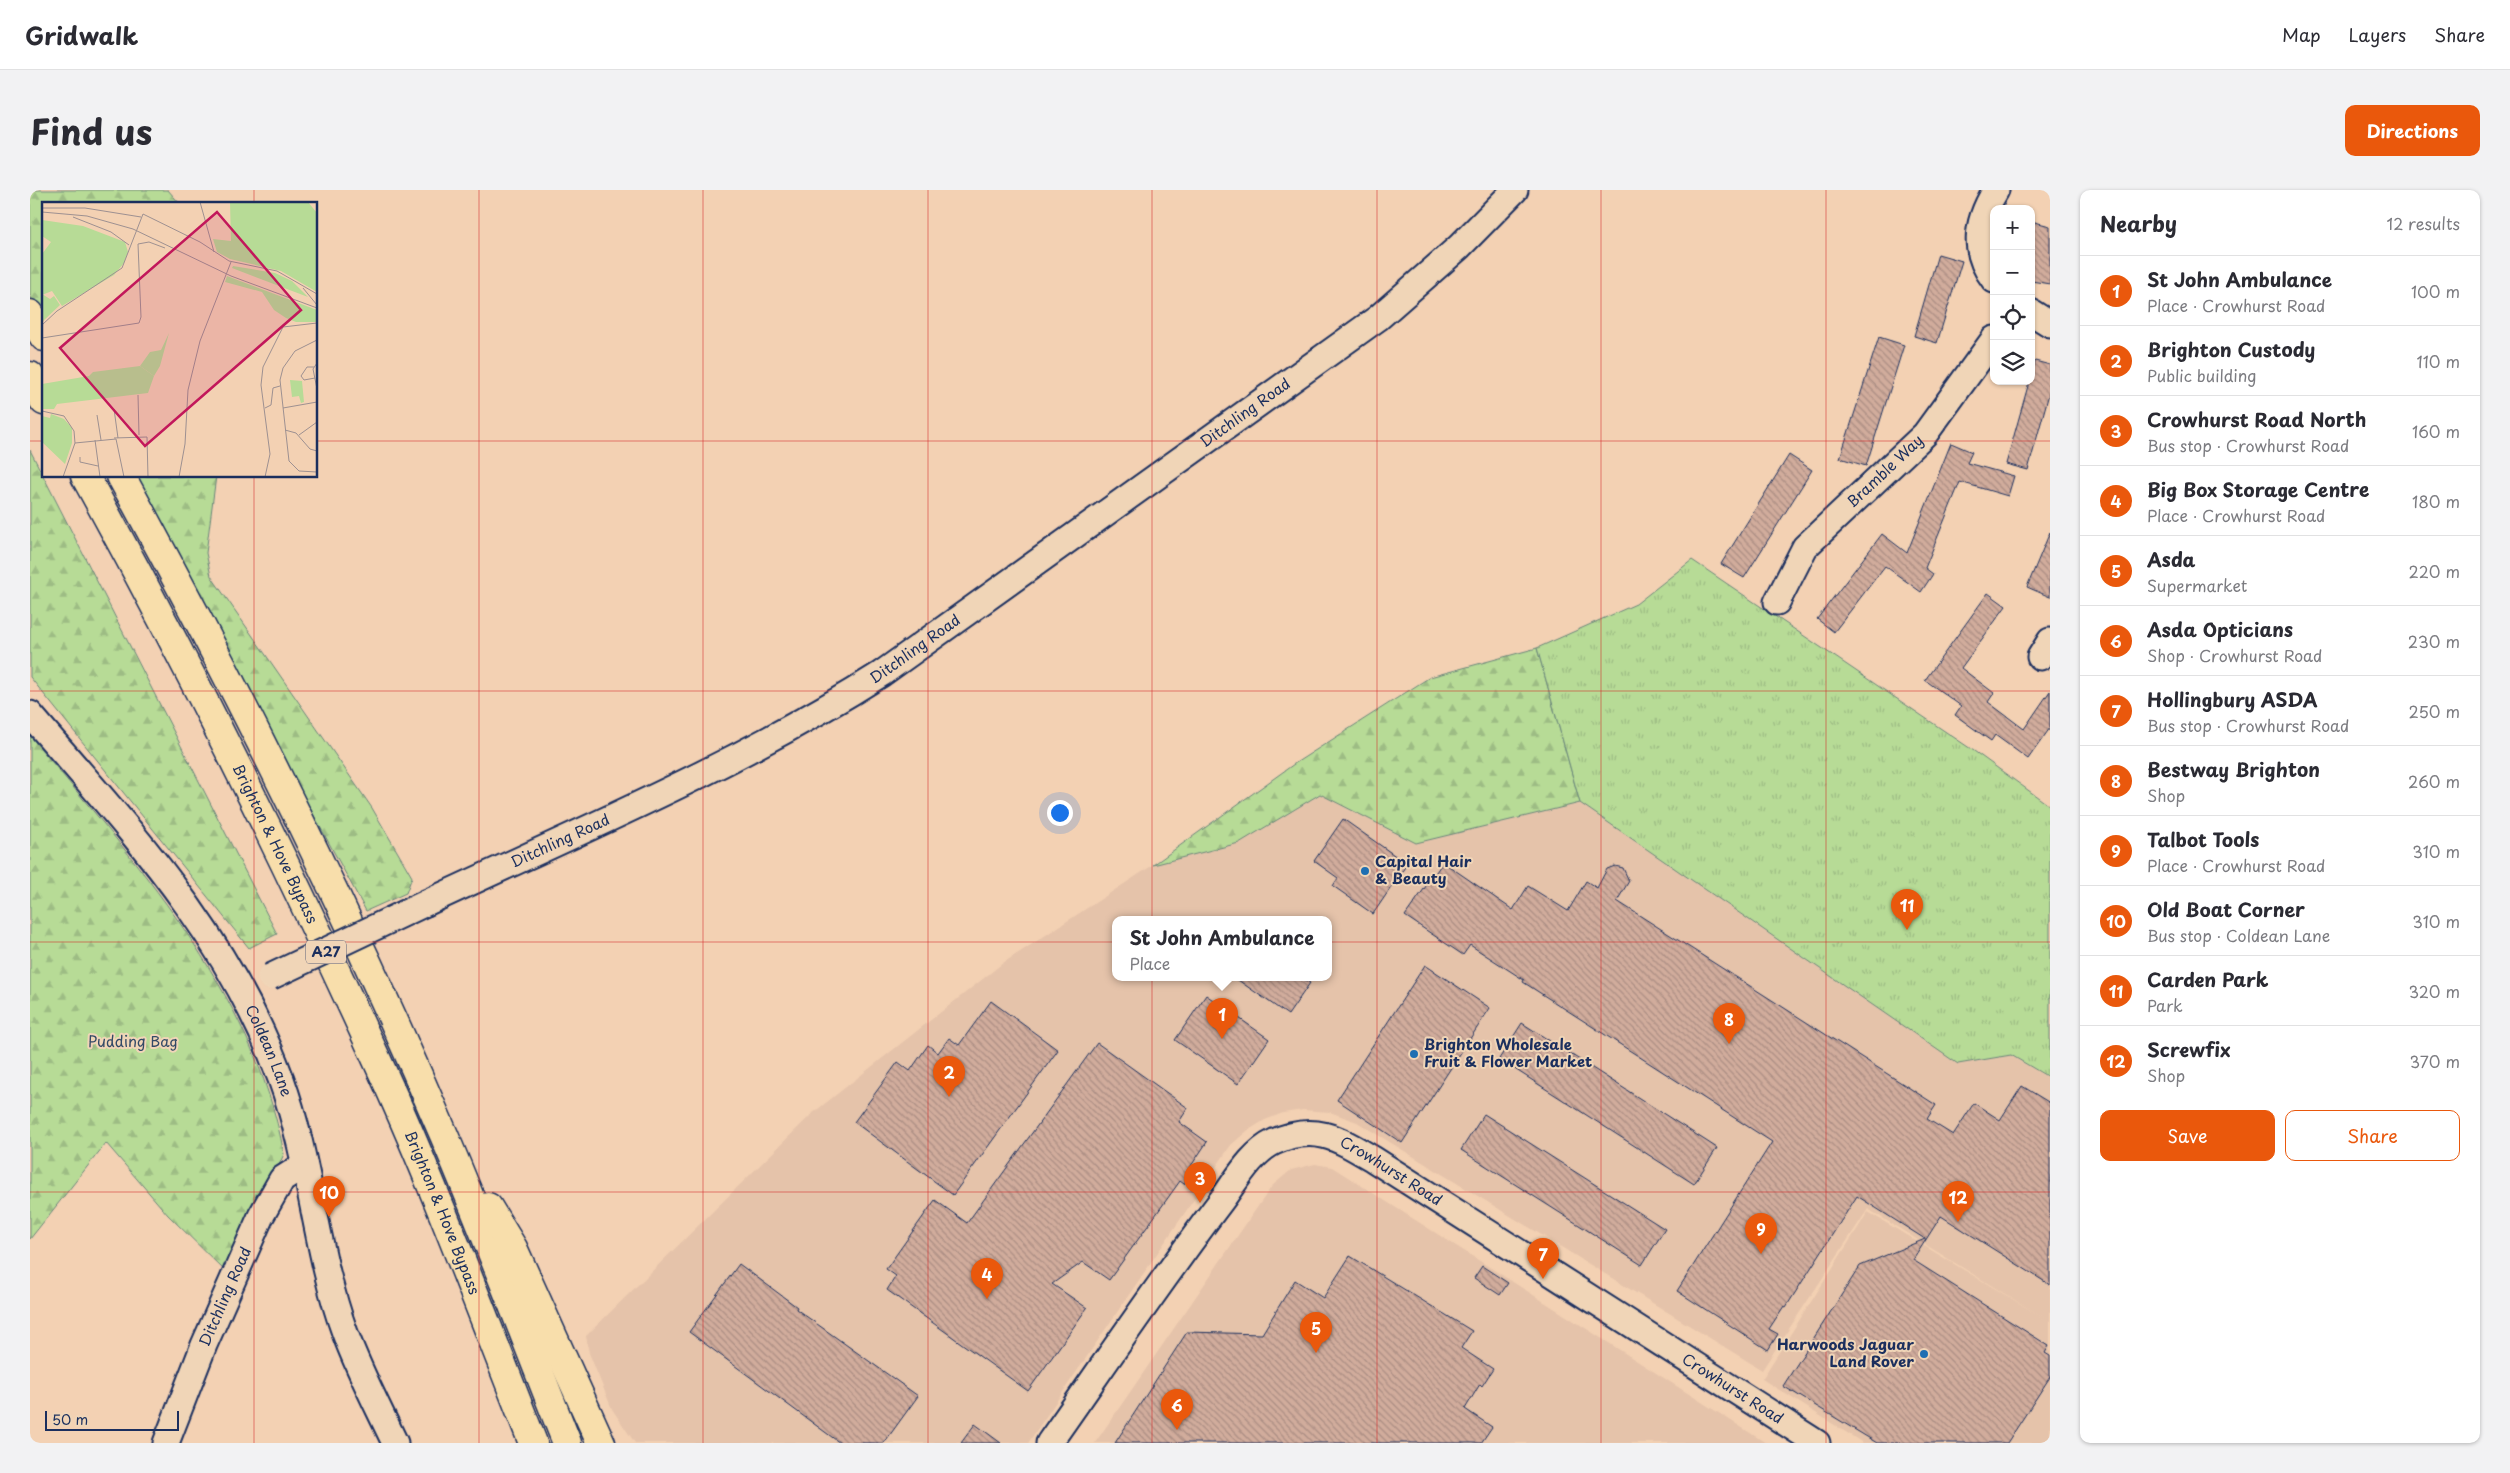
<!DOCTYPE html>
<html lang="en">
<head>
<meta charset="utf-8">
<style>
	:root { --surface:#fff; --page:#f2f2f3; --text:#2b2b33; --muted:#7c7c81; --line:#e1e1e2; --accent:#ea580c }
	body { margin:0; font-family:"Playpen Sans",sans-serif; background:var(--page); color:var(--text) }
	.controls { position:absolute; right:15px; top:15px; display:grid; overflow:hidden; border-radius:10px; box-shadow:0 1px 4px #0004 }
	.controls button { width:45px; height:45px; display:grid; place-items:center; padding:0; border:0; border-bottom:1px solid var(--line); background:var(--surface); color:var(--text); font:25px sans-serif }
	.scale { position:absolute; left:15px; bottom:12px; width:134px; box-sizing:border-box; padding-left:5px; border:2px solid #1b2f5e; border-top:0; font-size:14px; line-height:18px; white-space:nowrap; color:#1b2f5e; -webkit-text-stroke:4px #f0d5b7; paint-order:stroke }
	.you { position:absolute; left:1029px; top:622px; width:18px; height:18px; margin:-12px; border:4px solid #fff; border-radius:50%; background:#1a73e8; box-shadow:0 0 0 8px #1a73e833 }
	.badge { display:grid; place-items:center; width:32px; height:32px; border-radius:50%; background:var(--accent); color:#fff; font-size:16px; font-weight:700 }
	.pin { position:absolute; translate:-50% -41px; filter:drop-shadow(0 1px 2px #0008) }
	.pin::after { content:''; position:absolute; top:26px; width:18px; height:15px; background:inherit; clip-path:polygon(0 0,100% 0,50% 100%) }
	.popup { position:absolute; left:1082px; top:726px; width:220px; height:65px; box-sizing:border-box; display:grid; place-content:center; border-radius:10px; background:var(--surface); filter:drop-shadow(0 1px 4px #0005); font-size:16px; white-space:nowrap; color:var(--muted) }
	.popup b { font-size:19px; color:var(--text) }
	.popup::after { content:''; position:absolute; left:50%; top:100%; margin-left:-10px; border:10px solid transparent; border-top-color:var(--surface) }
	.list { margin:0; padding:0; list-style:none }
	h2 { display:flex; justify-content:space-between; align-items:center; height:65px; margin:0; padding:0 20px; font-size:21px }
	h2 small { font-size:16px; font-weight:400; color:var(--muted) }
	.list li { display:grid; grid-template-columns:32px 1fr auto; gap:15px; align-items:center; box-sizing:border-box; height:70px; padding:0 20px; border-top:1px solid var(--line) }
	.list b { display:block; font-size:19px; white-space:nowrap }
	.list p { margin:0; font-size:16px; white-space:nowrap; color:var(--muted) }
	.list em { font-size:16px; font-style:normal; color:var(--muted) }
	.actions { display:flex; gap:10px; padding:15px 20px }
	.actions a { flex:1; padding:11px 0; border:1px solid var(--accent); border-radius:10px; text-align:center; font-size:18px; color:var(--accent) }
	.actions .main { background:var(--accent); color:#fff }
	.icon { flex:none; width:28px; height:28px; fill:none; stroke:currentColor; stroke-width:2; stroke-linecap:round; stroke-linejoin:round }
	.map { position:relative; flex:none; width:2020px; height:1253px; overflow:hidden; border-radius:10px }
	header { display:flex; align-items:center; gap:30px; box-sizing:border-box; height:70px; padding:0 25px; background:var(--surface); border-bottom:1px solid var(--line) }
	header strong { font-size:24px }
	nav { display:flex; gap:28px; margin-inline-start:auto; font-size:18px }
	.intro { display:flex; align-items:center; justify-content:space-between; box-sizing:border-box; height:120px; padding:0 30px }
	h1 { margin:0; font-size:35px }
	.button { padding:12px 22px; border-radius:10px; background:var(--accent); color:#fff; font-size:18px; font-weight:700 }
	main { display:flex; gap:30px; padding:0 30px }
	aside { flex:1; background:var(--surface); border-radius:10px; box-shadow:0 1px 4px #0004 }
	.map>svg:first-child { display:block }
</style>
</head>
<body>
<header>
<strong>Gridwalk</strong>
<nav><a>Map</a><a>Layers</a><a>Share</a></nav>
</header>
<div class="intro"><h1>Find us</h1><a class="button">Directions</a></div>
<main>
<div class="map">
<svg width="2020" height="1253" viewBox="0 0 2020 1253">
	<defs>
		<pattern id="forest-firs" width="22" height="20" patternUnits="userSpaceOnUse" patternTransform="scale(1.25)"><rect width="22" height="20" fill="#b7db96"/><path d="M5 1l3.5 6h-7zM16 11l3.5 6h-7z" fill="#9dbc84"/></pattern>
		<pattern id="park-tufts" width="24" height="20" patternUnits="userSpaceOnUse" patternTransform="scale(1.25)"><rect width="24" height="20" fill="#b7db96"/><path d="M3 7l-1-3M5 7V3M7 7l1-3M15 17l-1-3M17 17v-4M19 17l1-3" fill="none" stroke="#9dbc84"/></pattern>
		<pattern id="building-back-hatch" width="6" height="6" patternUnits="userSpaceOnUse" patternTransform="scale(1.25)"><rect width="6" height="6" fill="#d1ac9c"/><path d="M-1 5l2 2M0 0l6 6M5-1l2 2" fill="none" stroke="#a98c82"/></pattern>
	</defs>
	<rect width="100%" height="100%" fill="#f3d1b3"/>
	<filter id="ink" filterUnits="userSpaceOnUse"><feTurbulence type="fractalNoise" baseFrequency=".02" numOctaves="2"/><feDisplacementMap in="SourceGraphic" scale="10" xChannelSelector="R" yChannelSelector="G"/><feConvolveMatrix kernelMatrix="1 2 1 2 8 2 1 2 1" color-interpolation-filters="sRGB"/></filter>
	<g filter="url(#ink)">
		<path fill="#e5c3aa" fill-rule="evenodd" d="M1290,604L1386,653L1550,613L1928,874L1981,865L2020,889V1253H1833L1732,1189L1838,1022L2017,1130L1838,1019L1732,1180L1327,932L1300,922L1273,920L1253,923L1235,930L1217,941L1201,955L998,1253H605L582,1219L559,1163L556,1146L783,923L973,773L1123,675L1209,653ZM1086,730H1298V788H1086Z
			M1285,974L1302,977L1736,1253H1065L1242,996L1261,980Z"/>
		<path fill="url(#forest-firs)" stroke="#69857a" d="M0,0H138L150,14H14V131L0,105Z
			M0,260L247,744L219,758L0,487Z
			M99,286H186L176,363L181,386L342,618L382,687L376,703L336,721Z
			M1507,458L1550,613L1386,653L1290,604L1209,653L1123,675L1264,574L1400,487Z
			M0,546C103,669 224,800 254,964L199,1085L138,1025L76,953L0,1049Z"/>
		<path fill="url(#park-tufts)" stroke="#69857a" d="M1662,370L1944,561L2020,616V888L1981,865L1928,874L1550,613L1507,458L1606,414Z"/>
		<path fill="url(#building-back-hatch)" stroke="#1b2f5e" d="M2001,31L2020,36V94L2001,91Z
			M1908,64L1932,71L1907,153L1884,146Z
			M1849,147L1874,155L1836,276L1810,268Z
			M2005,171L2020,175V200L1998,280L1976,274Z
			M1921,253L1942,262L1937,273L1984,286L1978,306L1930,292L1895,378L1903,384L1891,402L1855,376L1804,442L1787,429L1852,344L1877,363Z
			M1759,265L1782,280L1714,388L1691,374Z
			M2020,342V407L1997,397Z
			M1958,403L1976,416L1931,478L1964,503L1958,512L1994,539L2020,501V538L1998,569L1965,545L1961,551L1925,525L1931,516L1895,490Z
			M1313,629L1377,674L1343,724L1303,696L1308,688L1284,671Z
			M1413,672L1483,720L1498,696L1538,721L1556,691L1567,698L1577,679L1585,676L1593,678L1599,691L1587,711L1906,915L1897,929L1923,945L1944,913L1970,930L1992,896L2020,913V1095L1911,1026L1883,1070L2019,1156L2015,1163L2020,1166V1187L1977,1253H1847L1753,1196L1830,1076L1895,1049L1827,1006L1756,1117L1754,1116L1739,1139L1748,1144L1738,1160L1647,1101L1742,952L1493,792L1494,790L1440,755L1433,765L1375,726Z
			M1395,775L1460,818L1372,953L1307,910Z
			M1205,788H1272L1280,793L1258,825Z
			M1176,805L1239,849L1208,894L1145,850Z
			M961,811L1028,860L923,1005L824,932L868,872L880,881L898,855L908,863L919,848L929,855Z
			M1492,833L1687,958L1664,994L1469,869Z
			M1067,853L1158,918L1149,932L1177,952L1159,979L1163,981L1154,994L1150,991L1079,1090L1053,1072L1022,1094L1057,1118L998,1201L857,1100L866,1086L856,1079L905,1010L937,1033Z
			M1454,924L1635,1039L1612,1075L1431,960Z
			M1320,1066L1442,1141L1431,1158L1463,1179L1452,1196L1450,1194L1435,1219L1462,1237L1451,1253H1085L1157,1142L1232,1144L1265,1090L1293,1108Z
			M709,1074L767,1117L766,1119L888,1206L854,1253H810L659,1142Z
			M1452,1076L1478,1093L1470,1105L1444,1088Z
			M945,1234L971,1253H931Z"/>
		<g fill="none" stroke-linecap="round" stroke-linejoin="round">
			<g stroke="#1b2f5e" stroke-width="29">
				<g id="minor">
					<path d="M1964,90C1941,60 1947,30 1966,0"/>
					<path d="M2001,122L2020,134"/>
					<path id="s1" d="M1747,412L1775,357L1895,244L1964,149"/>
					<path d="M2010,467L2020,451"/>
					<path id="s2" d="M0,524C100,641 197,742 251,889C281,971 285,1061 315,1143C329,1181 348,1217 365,1253"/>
					<path id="s3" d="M396,713C550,641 708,575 851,484L1348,128L1429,57L1485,0"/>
					<path id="s4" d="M136,1253L174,1155L231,1026L252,989L274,975"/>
					<path id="s5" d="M1019,1253C1076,1172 1131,1090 1191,1011C1206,991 1221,963 1244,952C1284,933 1308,948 1343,969L1787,1253"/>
				</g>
			</g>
			<g stroke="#1b2f5e" stroke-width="31">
				<g id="highway">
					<path d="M0,124L14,147"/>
					<path d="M0,186L14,211"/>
					<path id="s6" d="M55,286C162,480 260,679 352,881C407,1002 454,1129 503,1253"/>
					<path d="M91,286C208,500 318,720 414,945C457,1046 496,1150 537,1253"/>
					<path d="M458,1017L483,1058L571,1253"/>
				</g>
			</g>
			<use href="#minor" stroke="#f0d5b7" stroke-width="25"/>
			<use href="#highway" stroke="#f8deab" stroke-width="28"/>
			<g stroke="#1b2f5e" stroke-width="29" stroke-linecap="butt">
				<path id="minor-bridge" d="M240,787L396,713"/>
			</g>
			<use href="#minor-bridge" stroke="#f0d5b7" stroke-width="25"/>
		</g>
	</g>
	<path fill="none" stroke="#d62828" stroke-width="1" stroke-opacity="0.55" d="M224,0V14M449,0V1253M673,0V1253M898,0V1253M1122,0V1253M1347,0V1253M1571,0V1253M1796,0V1253M0,251H14M286,251H2020M224,286V1253M0,501H2020M0,752H2020M0,1002H2020"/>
	<g fill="#1f6fb2" stroke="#f0d5b7" stroke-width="2">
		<circle cx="1335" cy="681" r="5"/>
		<circle cx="1384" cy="864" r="5"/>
		<circle cx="1894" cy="1164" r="5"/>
	</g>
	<g text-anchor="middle" stroke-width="4" stroke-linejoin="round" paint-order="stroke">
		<rect fill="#f0d5b7" stroke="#5b6179" stroke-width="1" x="276" y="750.5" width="40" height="23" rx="4"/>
		<g font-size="14" font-weight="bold" fill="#1b2f5e">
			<text x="296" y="767">A27</text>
		</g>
		<g font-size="15" fill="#1b2f5e" stroke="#f0d5b7">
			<text dy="5" stroke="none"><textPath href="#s3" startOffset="958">Ditchling Road</textPath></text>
			<text dy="5" stroke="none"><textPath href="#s1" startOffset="172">Bramble Way</textPath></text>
			<text dy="5" stroke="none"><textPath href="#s3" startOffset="552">Ditchling Road</textPath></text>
			<text dy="5" stroke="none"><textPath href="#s3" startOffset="148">Ditchling Road</textPath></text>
			<text dy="5" stroke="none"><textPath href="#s6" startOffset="414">Brighton &amp; Hove Bypass</textPath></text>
			<text dy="5" stroke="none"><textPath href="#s2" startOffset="415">Coldean Lane</textPath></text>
			<text dy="5" stroke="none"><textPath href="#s5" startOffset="505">Crowhurst Road</textPath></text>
			<text dy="5" stroke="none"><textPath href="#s6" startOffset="819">Brighton &amp; Hove Bypass</textPath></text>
			<text dy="5" stroke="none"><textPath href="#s4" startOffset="158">Ditchling Road</textPath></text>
			<text dy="5" stroke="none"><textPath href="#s5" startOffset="910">Crowhurst Road</textPath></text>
		</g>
		<g font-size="15" font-weight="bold" fill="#1b2f5e" stroke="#f0d5b7" text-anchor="start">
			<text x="1345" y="677">Capital Hair<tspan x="1345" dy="17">&amp; Beauty</tspan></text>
			<text x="1394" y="860">Brighton Wholesale<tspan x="1394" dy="17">Fruit &amp; Flower Market</tspan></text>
			<text x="1884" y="1160" text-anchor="end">Harwoods Jaguar<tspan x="1884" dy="17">Land Rover</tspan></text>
		</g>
		<g font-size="15" fill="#324966" stroke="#f0d5b7">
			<text x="103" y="857">Pudding Bag</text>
		</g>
	</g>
	<g transform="translate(12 12)">
		<rect width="275" height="275" fill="#f3d1b3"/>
		<path d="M0,18L41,24L83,40L86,50L82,61L72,73L20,104L10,89L0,93V52L9,40L0,34Z" fill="#b7db96"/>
		<path d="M188,0H266L275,11V90L239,69L188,57L175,50L171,37L189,39ZM191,64L233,71L250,79L266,95L190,66ZM185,74L275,108V120H254L244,116L232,108L220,90L183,80ZM127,131L118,164L112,174L98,164L108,150L119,148Z" fill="#b7db96"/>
		<path d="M0,92L8,97L12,94L18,103L0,120ZM98,164L112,174L106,191L15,202L12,207H0V182L47,174L51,170ZM248,178L260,179L262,200L259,201L257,194L250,195ZM9,212L22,217L30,226V241L23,262L0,240V214L8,216Z" fill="#b7db96"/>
		<path fill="none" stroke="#9d9091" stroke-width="1" d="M158,0L172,50M0,6H43L99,15M0,10L45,14L91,27L189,74L275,106M31,15L69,30L87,43M96,42L107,40L123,46M256,81L275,92M261,86L275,103M0,123L15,109L80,66L101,12L158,40L187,59L235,69L256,81M0,136L97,121L99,115L96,42M275,138L253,149L241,166L238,178L247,259L257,269L275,270M275,161L271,167L275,187M272,165H265L259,174L262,178L273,176M96,193L97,233M223,206L229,203L231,186L238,184M241,206L275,200M72,207L76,236M0,209L22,214L32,229L33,241L21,275M55,213L59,238M243,228L254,231L268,247L275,249M257,233L275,220M72,236L105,235L106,275M53,238L58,275M33,241L74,237L82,275M38,255V260L56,264M137,275L143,242L146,188L158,139L189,60M223,275L228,252L219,183L221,165L241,125L275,121"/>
		<path fill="#c2185b" fill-opacity="0.15" stroke="#c2185b" stroke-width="2.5" d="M175,10L259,108L103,244L18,146Z"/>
		<rect width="275" height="275" fill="none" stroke="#1b2f5e" stroke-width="2.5"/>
	</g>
</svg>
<div class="controls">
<button>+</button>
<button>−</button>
<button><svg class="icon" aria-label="locate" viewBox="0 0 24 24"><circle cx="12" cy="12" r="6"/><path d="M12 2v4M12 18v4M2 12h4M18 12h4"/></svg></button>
<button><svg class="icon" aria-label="layers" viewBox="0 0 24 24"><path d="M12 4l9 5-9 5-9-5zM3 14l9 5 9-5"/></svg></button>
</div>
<div class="scale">50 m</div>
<div class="you"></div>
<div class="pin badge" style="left:1192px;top:849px">1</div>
<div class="popup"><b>St John Ambulance</b>Place</div>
<div class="pin badge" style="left:919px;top:907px">2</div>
<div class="pin badge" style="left:1170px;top:1013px">3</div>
<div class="pin badge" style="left:957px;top:1109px">4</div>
<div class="pin badge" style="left:1286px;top:1163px">5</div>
<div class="pin badge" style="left:1147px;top:1240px">6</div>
<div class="pin badge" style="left:1513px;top:1089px">7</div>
<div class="pin badge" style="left:1699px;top:854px">8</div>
<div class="pin badge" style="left:1731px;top:1064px">9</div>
<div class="pin badge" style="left:299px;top:1027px">10</div>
<div class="pin badge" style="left:1877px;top:740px">11</div>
<div class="pin badge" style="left:1928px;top:1032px">12</div>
</div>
<aside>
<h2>Nearby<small>12 results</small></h2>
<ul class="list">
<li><span class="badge">1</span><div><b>St John Ambulance</b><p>Place · Crowhurst Road</p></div><em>100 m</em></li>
<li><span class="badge">2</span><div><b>Brighton Custody</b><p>Public building</p></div><em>110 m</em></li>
<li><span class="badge">3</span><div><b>Crowhurst Road North</b><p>Bus stop · Crowhurst Road</p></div><em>160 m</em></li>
<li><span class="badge">4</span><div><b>Big Box Storage Centre</b><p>Place · Crowhurst Road</p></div><em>180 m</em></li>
<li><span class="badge">5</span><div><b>Asda</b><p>Supermarket</p></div><em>220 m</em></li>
<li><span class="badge">6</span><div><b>Asda Opticians</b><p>Shop · Crowhurst Road</p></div><em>230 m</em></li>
<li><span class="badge">7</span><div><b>Hollingbury ASDA</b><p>Bus stop · Crowhurst Road</p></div><em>250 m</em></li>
<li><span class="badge">8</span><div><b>Bestway Brighton</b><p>Shop</p></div><em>260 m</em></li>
<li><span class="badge">9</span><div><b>Talbot Tools</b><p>Place · Crowhurst Road</p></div><em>310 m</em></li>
<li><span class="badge">10</span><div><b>Old Boat Corner</b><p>Bus stop · Coldean Lane</p></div><em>310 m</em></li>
<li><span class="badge">11</span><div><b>Carden Park</b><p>Park</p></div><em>320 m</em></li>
<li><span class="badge">12</span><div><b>Screwfix</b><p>Shop</p></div><em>370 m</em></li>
</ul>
<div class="actions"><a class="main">Save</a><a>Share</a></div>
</aside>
</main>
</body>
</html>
